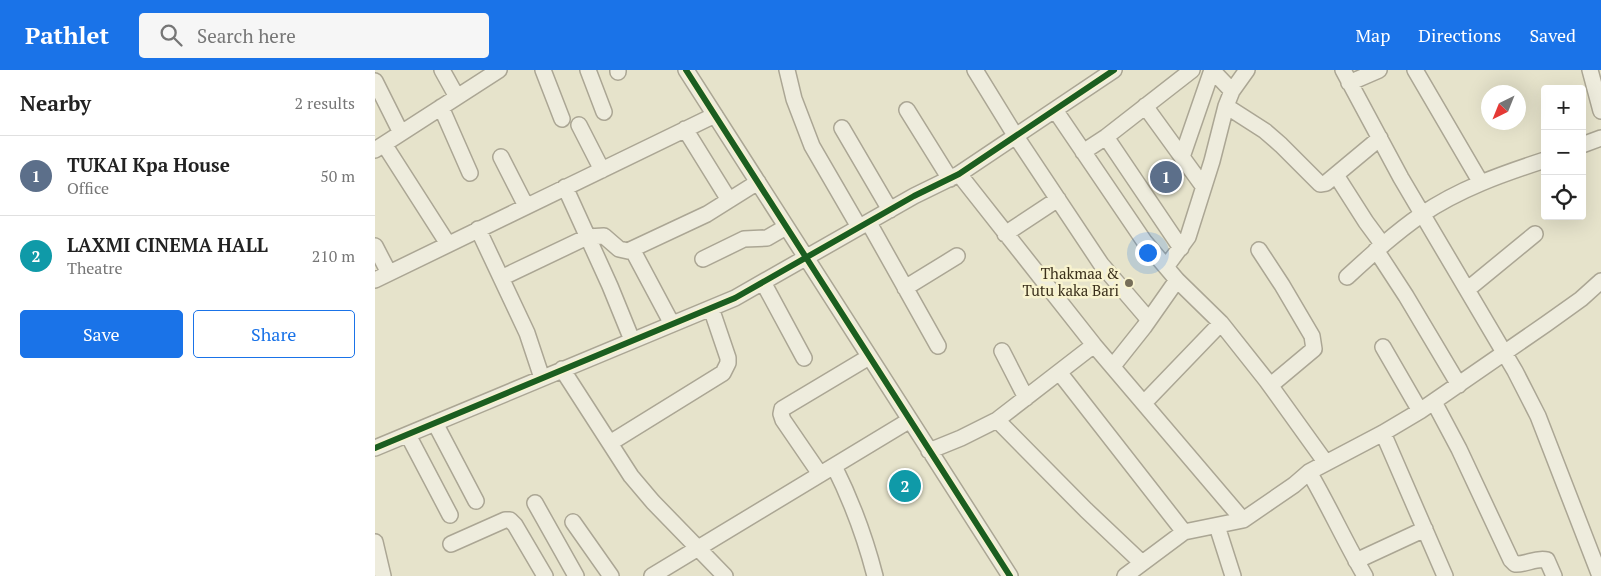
<!DOCTYPE html>
<html lang="en">
<head>
<meta charset="utf-8">
<style>
	:root { --surface:#fff; --page:#f6f6f6; --text:#222; --muted:#767676; --line:#e0e0e0; --accent:#1a73e8 }
	body { margin:0; font-family:"PT Serif",serif; background:var(--page); color:var(--text) }
	.controls { position:absolute; right:15px; top:15px; display:grid; overflow:hidden; border-radius:5px; box-shadow:0 5px 20px #0002 }
	.controls button { width:45px; height:45px; display:grid; place-items:center; padding:0; border:0; border-bottom:1px solid var(--line); background:var(--surface); color:var(--text); font:25px sans-serif }
	.compass { position:absolute; left:1106px; top:15px; width:45px; height:45px; border-radius:50%; background:var(--surface); box-shadow:0 5px 20px #0002; rotate:223deg }
	.you { position:absolute; left:772px; top:182px; width:18px; height:18px; margin:-12px; border:4px solid #fff; border-radius:50%; background:#1a73e8; box-shadow:0 0 0 8px #1a73e833 }
	.badge { display:grid; place-items:center; width:32px; height:32px; border-radius:50%; background:var(--accent); color:#fff; font-size:16px; font-weight:700 }
	.pin { position:absolute; translate:-50% -50%; border:2px solid #fff; box-shadow:0 1px 5px #0006 }
	.list { margin:0; padding:0; list-style:none }
	h2 { display:flex; justify-content:space-between; align-items:center; height:65px; margin:0; padding:0 20px; font-size:21px }
	h2 small { font-size:16px; font-weight:400; color:var(--muted) }
	.list li { display:grid; grid-template-columns:32px 1fr auto; gap:15px; align-items:center; box-sizing:border-box; height:80px; padding:0 20px; border-top:1px solid var(--line) }
	.list b { display:block; font-size:19px; white-space:nowrap }
	.list p { margin:0; font-size:16px; white-space:nowrap; color:var(--muted) }
	.list em { font-size:16px; font-style:normal; color:var(--muted) }
	.actions { display:flex; gap:10px; padding:15px 20px }
	.actions a { flex:1; padding:11px 0; border:1px solid var(--accent); border-radius:5px; text-align:center; font-size:18px; color:var(--accent) }
	.actions .main { background:var(--accent); color:#fff }
	.icon { flex:none; width:28px; height:28px; fill:none; stroke:currentColor; stroke-width:2; stroke-linecap:round; stroke-linejoin:round }
	.map { position:relative; flex:none; width:1226px; height:506px; overflow:hidden }
	header { display:flex; align-items:center; gap:30px; box-sizing:border-box; height:70px; padding:0 25px; background:var(--accent); color:#fff }
	header strong { font-size:24px }
	nav { display:flex; gap:28px; margin-inline-start:auto; font-size:18px }
	.search { width:350px; height:45px; background:var(--page); display:flex; align-items:center; gap:12px; box-sizing:border-box; padding:0 18px; border-radius:5px; color:var(--muted); font-size:19px }
	main { display:flex }
	aside { flex:1; background:var(--surface) }
	.map>svg:first-child { display:block }
</style>
</head>
<body>
<header>
<strong>Pathlet</strong>
<div class="search"><svg class="icon" aria-label="search" viewBox="0 0 24 24"><circle cx="10" cy="10" r="6"/><path d="M15 15l6 6"/></svg>Search here</div>
<nav><a>Map</a><a>Directions</a><a>Saved</a></nav>
</header>
<main>
<aside>
<h2>Nearby<small>2 results</small></h2>
<ul class="list">
<li><span class="badge" style="background:#5c6f8a">1</span><div><b>TUKAI Kpa House</b><p>Office</p></div><em>50 m</em></li>
<li><span class="badge" style="background:#0f9aa8">2</span><div><b>LAXMI CINEMA HALL</b><p>Theatre</p></div><em>210 m</em></li>
</ul>
<div class="actions"><a class="main">Save</a><a>Share</a></div>
</aside>
<div class="map">
<svg width="1226" height="506" viewBox="0 0 1226 506">
	<rect width="100%" height="100%" fill="#e6e3cb"/>
	<g fill="none" stroke-linecap="round" stroke-linejoin="round">
		<g stroke="#aba694" stroke-width="18">
			<path id="minor" d="M67,0L82,27
				M168,0L187,49
				M213,0L229,42
				M243,0V2
				M311,0L635,506
				M412,0L419,29L437,76L484,157
				M600,0L640,65L726,194L774,250
				M837,0L857,21
				M968,0L1026,108L1140,301L1163,346L1225,506
				M1040,0L1106,113
				M1215,0L1226,41
				M0,11L26,63
				M974,13L1004,0
				M770,36L828,116
				M851,36L890,61L906,75L945,114L951,113L1005,68
				M66,37L95,103
				M532,40L575,109
				M680,40L769,171L802,210L846,253L892,311L951,393
				M204,55L227,100
				M467,58L515,140
				M310,59L354,130
				M731,67L806,178
				M9,74L73,174
				M1207,75L1226,68
				M0,80L124,0
				M708,82L731,67L817,0
				M126,87L151,136
				M807,87L837,0
				M584,104L719,275L868,450
				M961,105L991,152L1008,175
				M190,117L235,216L257,270
				M494,153L563,276
				M103,159L152,263L167,308
				M630,164L683,129
				M0,176L14,203
				M257,179L297,254
				M884,180L907,215L937,266L939,279L896,315
				M1001,180L1031,226L1084,315
				M328,189L369,169L392,168L411,157
				M791,197L813,167L837,91L851,36L857,21L872,0
				M972,207C996,185 1020,163 1046,145C1084,119 1127,104 1170,90
				M126,208L212,167L229,166L244,179L253,181L332,144L383,112
				M0,210L340,45
				M388,212L429,288
				M530,218L582,186
				M1093,219L1160,164
				M1008,277L1045,341
				M627,281L651,328
				M738,296L769,257L802,210
				M187,299L256,406L278,432L350,506
				M684,302L809,462
				M1059,332L1084,379L1136,490L1140,494C1151,495 1161,487 1172,490L1179,506
				M769,333L846,253
				M622,350L711,440L767,493
				M60,353L101,431
				M1008,363L1070,506
				M33,365L75,445
				M235,373L348,303L353,293V288L336,238
				M0,378L360,228L539,126L584,104L739,0
				M554,381L586,368L622,350L719,275
				M459,396C477,432 490,467 500,506
				M934,402C954,436 970,472 990,506
				M445,404L408,350L406,344L407,339L494,287
				M160,433L201,506
				M198,452L236,506
				M842,456L858,506
				M0,472L8,506
				M76,474L130,450H135L140,455L170,506
				M981,491L1050,459
				M277,506L535,350
				M750,506L809,462L868,450L919,415L934,402L1008,363L1045,341L1171,254L1206,229L1226,211"/>
		</g>
		<use href="#minor" stroke="#eeecdd" stroke-width="15"/>
		<g stroke="#f8f3cf" stroke-width="9">
			<path id="cycleway" d="M311,0L635,506
				M0,378L360,228L539,126L584,104L739,0"/>
		</g>
		<use href="#cycleway" stroke="#1b5e20" stroke-width="6"/>
	</g>
	<circle fill="#766e59" stroke="#f8f3cf" stroke-width="2" cx="754" cy="213" r="5"/>
	<g text-anchor="middle" stroke-width="5" stroke-linejoin="round" paint-order="stroke">
		<g font-size="15" fill="#3a2f1b" stroke="#f8f3cf" text-anchor="end">
			<text x="744" y="209">Thakmaa &amp;<tspan x="744" dy="17">Tutu kaka Bari</tspan></text>
		</g>
	</g>
</svg>
<div class="controls">
<button>+</button>
<button>−</button>
<button><svg class="icon" aria-label="locate" viewBox="0 0 24 24"><circle cx="12" cy="12" r="6"/><path d="M12 2v4M12 18v4M2 12h4M18 12h4"/></svg></button>
</div>
<svg class="compass" viewBox="-18 -18 36 36"><path d="M0-13l5 13h-10z" fill="#e53935"/><path d="M0 13l5-13h-10z" fill="#767676"/></svg>
<div class="you"></div>
<div class="pin badge" style="left:791px;top:107px;background:#5c6f8a">1</div>
<div class="pin badge" style="left:530px;top:416px;background:#0f9aa8">2</div>
</div>
</main>
</body>
</html>
